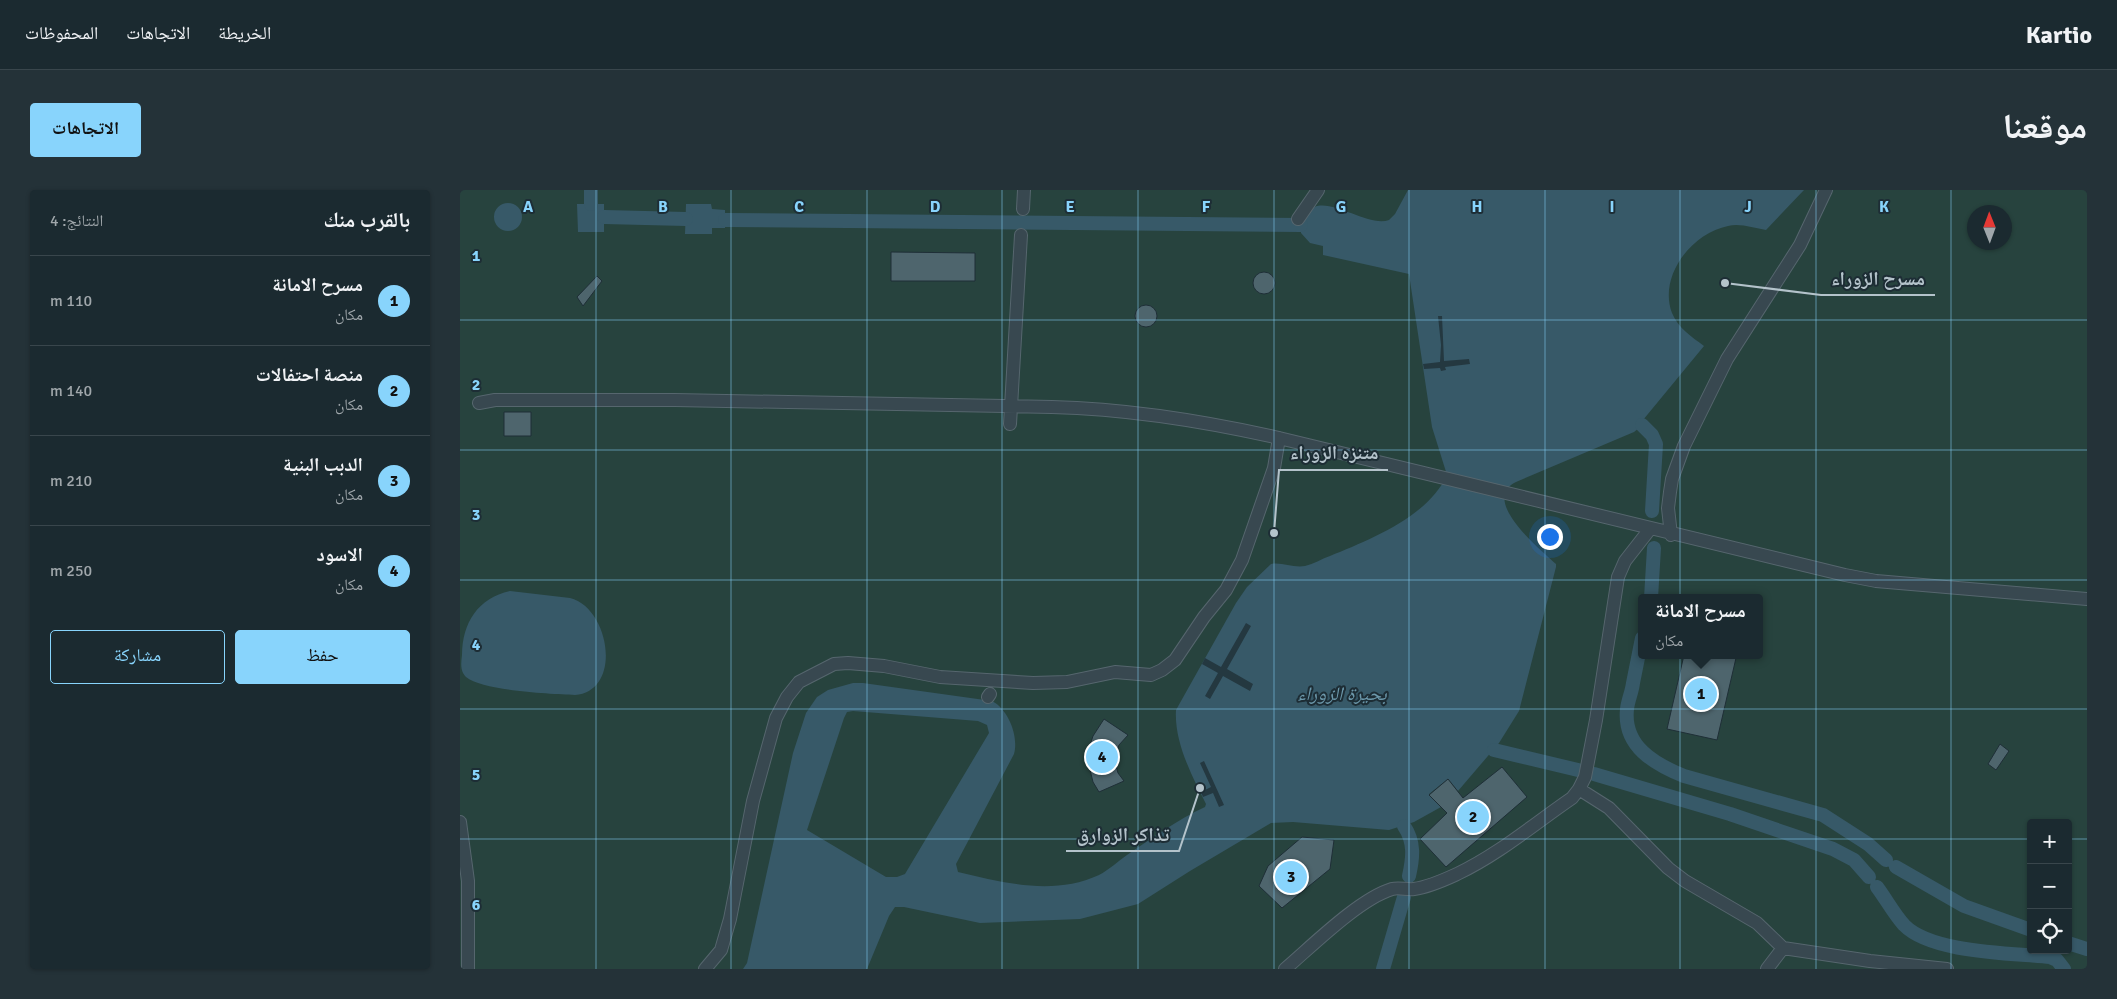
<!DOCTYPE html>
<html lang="ar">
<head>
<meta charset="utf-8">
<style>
	:root { --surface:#1b2a30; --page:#243238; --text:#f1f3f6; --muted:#a0a7ab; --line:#39464c; --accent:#88d4fc }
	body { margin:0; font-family:Signika,"Noto Naskh Arabic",sans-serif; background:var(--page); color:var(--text); direction:rtl }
	.controls { position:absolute; right:15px; bottom:15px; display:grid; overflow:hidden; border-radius:5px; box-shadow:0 1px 4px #0004 }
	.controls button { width:45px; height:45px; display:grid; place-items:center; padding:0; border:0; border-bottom:1px solid var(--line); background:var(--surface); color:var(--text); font:25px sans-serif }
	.compass { position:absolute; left:1507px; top:15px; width:45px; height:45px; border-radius:50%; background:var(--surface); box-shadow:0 1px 4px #0004; rotate:359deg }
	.you { position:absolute; left:1089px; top:346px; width:18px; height:18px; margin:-12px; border:4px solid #fff; border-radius:50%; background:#1a73e8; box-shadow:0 0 0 8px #1a73e833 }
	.badge { display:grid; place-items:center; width:32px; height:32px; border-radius:50%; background:var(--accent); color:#111; font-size:16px; font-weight:700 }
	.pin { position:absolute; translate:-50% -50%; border:2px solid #fff; box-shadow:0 1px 5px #0006 }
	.popup { position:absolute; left:1178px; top:404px; width:125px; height:65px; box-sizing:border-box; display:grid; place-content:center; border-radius:5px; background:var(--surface); filter:drop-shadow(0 1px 4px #0005); font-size:16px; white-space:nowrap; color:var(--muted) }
	.popup b { font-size:19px; color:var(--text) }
	.popup::after { content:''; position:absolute; left:50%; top:100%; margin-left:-10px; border:10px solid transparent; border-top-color:var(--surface) }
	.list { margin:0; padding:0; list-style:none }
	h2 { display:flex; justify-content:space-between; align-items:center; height:65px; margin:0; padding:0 20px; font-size:21px }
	h2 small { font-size:16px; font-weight:400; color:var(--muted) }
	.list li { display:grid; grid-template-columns:32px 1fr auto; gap:15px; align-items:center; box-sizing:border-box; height:90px; padding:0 20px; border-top:1px solid var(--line) }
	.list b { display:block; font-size:19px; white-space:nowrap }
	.list p { margin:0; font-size:16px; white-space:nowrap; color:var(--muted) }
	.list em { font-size:16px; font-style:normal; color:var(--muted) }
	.actions { display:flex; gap:10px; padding:15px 20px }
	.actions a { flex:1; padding:11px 0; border:1px solid var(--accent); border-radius:5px; text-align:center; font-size:18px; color:var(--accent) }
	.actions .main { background:var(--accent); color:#111 }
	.icon { flex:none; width:28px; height:28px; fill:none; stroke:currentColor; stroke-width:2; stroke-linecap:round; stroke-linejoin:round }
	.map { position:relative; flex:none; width:1627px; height:779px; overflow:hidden; direction:ltr; border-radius:5px }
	header { display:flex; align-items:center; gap:30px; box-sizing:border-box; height:70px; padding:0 25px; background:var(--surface); border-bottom:1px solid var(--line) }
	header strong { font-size:24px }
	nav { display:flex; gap:28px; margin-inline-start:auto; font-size:18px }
	.intro { display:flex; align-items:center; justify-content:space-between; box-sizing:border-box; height:120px; padding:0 30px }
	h1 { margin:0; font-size:35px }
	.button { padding:12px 22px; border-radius:5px; background:var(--accent); color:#111; font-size:18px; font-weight:700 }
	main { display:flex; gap:30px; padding:0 30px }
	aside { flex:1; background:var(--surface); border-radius:5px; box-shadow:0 1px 4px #0004 }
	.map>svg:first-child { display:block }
</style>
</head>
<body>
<header>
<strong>Kartio</strong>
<nav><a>الخريطة</a><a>الاتجاهات</a><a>المحفوظات</a></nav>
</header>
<div class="intro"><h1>موقعنا</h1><a class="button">الاتجاهات</a></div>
<main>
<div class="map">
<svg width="1627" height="779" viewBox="0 0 1627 779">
	<rect width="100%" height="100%" fill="#243840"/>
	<path fill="#27433e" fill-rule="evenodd" d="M0,0H1627V779H0ZM1514,22H1544V52H1514ZM1182,408H1300V465H1182ZM1571,633H1608V760H1571Z"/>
	<path fill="#375968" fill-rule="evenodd" d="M948,0H1344L1306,40C1294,38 1280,33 1268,36C1232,43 1198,86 1212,123C1218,138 1232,147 1244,156L1183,230L1185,233L1174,242L1056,292C1019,310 1081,360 1096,374V377L1059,521L1039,553L998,601L988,589L969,604L981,617L954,632L929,640L833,632L811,633L730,681L678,714L620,729L520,733L444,717H435L429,726L407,779H283L287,773L333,563L346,523L357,507L368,500L393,493H403L532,511C548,519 559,546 554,564L496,674L498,682C545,693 593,706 639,685C649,680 658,671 667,665C692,648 717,630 745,617L746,614C732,586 714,552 716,520L776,413L787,397L811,374C822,372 833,378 845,376C854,374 861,369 870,366C909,350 968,327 987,285L972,237L949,84L863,65V56L850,53L841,43C841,33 842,29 848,22C864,1 906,38 929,30L935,24ZM393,521L518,531L527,535L529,543L445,684L437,687H426L347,640L384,528L387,522Z
		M34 27a14 14 0 1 1 28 0a14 14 0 1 1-28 0Z
		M117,14H144V42H118Z
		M226,14H251L252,19L265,20V38H252V44H225Z
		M50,401L110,408C150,418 163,501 115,505C91,504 23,501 6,487C0,481 1,473 2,465C2,433 18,408 50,401Z"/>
	<path fill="#243840" d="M978,126H982L984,171L1009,169L1010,174L985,177L986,180L981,181L980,178L964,179L963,174L980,172L981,155Z
		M786,433L791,436L767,479L793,494L790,501L763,486L750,509L745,506L758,483L742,474L745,468L761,477Z
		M744,571L764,615L759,617L753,603L743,607L741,602L751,597L740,573Z"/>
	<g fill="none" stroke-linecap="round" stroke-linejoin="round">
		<path stroke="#375968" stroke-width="14" d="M131,14V0
			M144,27L226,29
			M265,30L841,35
			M1182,235L1192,245L1196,254L1192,321
			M1191,408L1194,358
			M1182,448C1179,463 1176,478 1173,493C1172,502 1168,510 1167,519C1163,556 1194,574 1224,586L1363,625L1408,654L1426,670
			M1034,560L1118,580
			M1134,584L1270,624L1373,659L1394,670L1409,687
			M944,636C955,652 953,668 949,686
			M1436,677L1504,716L1571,740
			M1417,697C1426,709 1434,724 1444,735C1471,763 1551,763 1590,767L1597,770L1604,779
			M1608,753L1627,759
			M923,779L944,707"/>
	</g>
	<path fill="#4e656d" stroke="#1f2f37" d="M431,62L515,63V91H431Z
		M793 93a11 11 0 1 1 22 0a11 11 0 1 1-22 0Z
		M137,86L142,91L123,116L117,107Z
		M675 126a11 11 0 1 1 22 0a11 11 0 1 1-22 0Z
		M44,222H71V246H44Z
		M1224,465H1262L1276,468L1257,550L1207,539Z
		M644,529L668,545L659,555L656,563L655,572L658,583L664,591L639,602L633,592L628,572L629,558L633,546Z
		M1540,554L1549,561L1536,580L1528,574Z
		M1042,577L1067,607L986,677L960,649L987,623L969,605L988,589L1003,608Z
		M842,647L874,650L870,679L822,718L799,696L808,676Z"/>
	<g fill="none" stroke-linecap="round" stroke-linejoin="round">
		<g stroke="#56666e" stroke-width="14">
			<path id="street" d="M563,19L564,0
				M838,29L858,0
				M19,213L35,210H215L592,217C669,219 744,231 819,248L1385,385L1416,391L1627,409
				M550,234L561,45
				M1211,345L1208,318L1210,302L1212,289L1224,256L1267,169L1340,55L1366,0
				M528,507L530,504
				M1119,599L1149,618L1208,678L1225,691L1297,733L1323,758L1307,779
				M0,632L8,691V779
				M1323,758L1410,771L1487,779
				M245,779L261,760L270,729L293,611L316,528L327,507L339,492L374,474L388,473L424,476L480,487L573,493L607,492L655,482L691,485L702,480L715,470L744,427L766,400L782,370L814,278L819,248
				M825,779C852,756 899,709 932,699C939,697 947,700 954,699C969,697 984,690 997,684C1039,664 1074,634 1112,608L1119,599L1125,587L1136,530L1158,387L1165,371L1190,339"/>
		</g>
		<use href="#street" stroke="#384850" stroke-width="12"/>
	</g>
	<path fill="none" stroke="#88d4fc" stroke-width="1" stroke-opacity="0.55" d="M136,0V779M271,0V779M407,0V779M542,0V779M678,0V779M814,0V779M949,0V779M1085,0V779M1220,0V779M1356,0V779M1491,0V779M0,130H1627M0,260H1627M0,390H1627M0,519H1627M0,649H1571M1608,649H1627"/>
	<g text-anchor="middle" stroke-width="4" stroke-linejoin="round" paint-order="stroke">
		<g font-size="19" font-style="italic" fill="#6c98ab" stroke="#1d2d35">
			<text x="882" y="510">بحيرة الزوراء</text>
		</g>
	</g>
	<g font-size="16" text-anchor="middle" font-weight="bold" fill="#88d4fc" stroke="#1d2d35" stroke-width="4" stroke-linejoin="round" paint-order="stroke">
		<text x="68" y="22">A</text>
		<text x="203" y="22">B</text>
		<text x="339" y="22">C</text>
		<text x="475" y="22">D</text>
		<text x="610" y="22">E</text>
		<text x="746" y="22">F</text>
		<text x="881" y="22">G</text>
		<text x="1017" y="22">H</text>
		<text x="1152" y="22">I</text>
		<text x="1288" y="22">J</text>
		<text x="1424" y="22">K</text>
		<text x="16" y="71">1</text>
		<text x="16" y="200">2</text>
		<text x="16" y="330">3</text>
		<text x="16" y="460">4</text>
		<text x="16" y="590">5</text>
		<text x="16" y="720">6</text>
	</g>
	<path fill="none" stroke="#b4c3cb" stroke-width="2" d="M1265 93L1361 105H1475M814 343L819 280H928M740 598L719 661H606"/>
	<g fill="#b4c3cb" stroke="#1d2d35" stroke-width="2">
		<circle cx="1265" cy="93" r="5"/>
		<circle cx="814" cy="343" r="5"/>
		<circle cx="740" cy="598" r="5"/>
	</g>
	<g font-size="19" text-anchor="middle" font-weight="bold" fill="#b4c3cb" stroke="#1d2d35" stroke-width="4" stroke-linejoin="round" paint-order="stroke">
		<text x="1418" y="95">مسرح الزوراء</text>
		<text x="874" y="269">متنزه الزوراء</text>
		<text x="663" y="651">تذاكر الزوارق</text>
	</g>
</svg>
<div class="controls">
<button>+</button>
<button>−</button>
<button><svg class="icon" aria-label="locate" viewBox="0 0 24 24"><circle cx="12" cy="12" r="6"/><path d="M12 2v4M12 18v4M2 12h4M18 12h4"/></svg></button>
</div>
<svg class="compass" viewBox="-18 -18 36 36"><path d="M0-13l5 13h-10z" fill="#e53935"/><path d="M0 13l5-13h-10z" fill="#a0a7ab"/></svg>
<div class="you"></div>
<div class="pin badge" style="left:1241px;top:504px">1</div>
<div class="popup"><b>مسرح الامانة</b>مكان</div>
<div class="pin badge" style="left:1013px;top:627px">2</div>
<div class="pin badge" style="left:831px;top:687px">3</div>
<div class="pin badge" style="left:642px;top:567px">4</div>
</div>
<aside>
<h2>بالقرب منك<small>النتائج: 4</small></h2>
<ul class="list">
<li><span class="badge">1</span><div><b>مسرح الامانة</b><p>مكان</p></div><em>110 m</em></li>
<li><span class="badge">2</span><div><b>منصة احتفالات</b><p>مكان</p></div><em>140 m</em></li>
<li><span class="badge">3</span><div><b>الدبب البنية</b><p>مكان</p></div><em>210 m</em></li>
<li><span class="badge">4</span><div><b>الاسود</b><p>مكان</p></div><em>250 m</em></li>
</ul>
<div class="actions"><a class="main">حفظ</a><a>مشاركة</a></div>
</aside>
</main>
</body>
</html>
